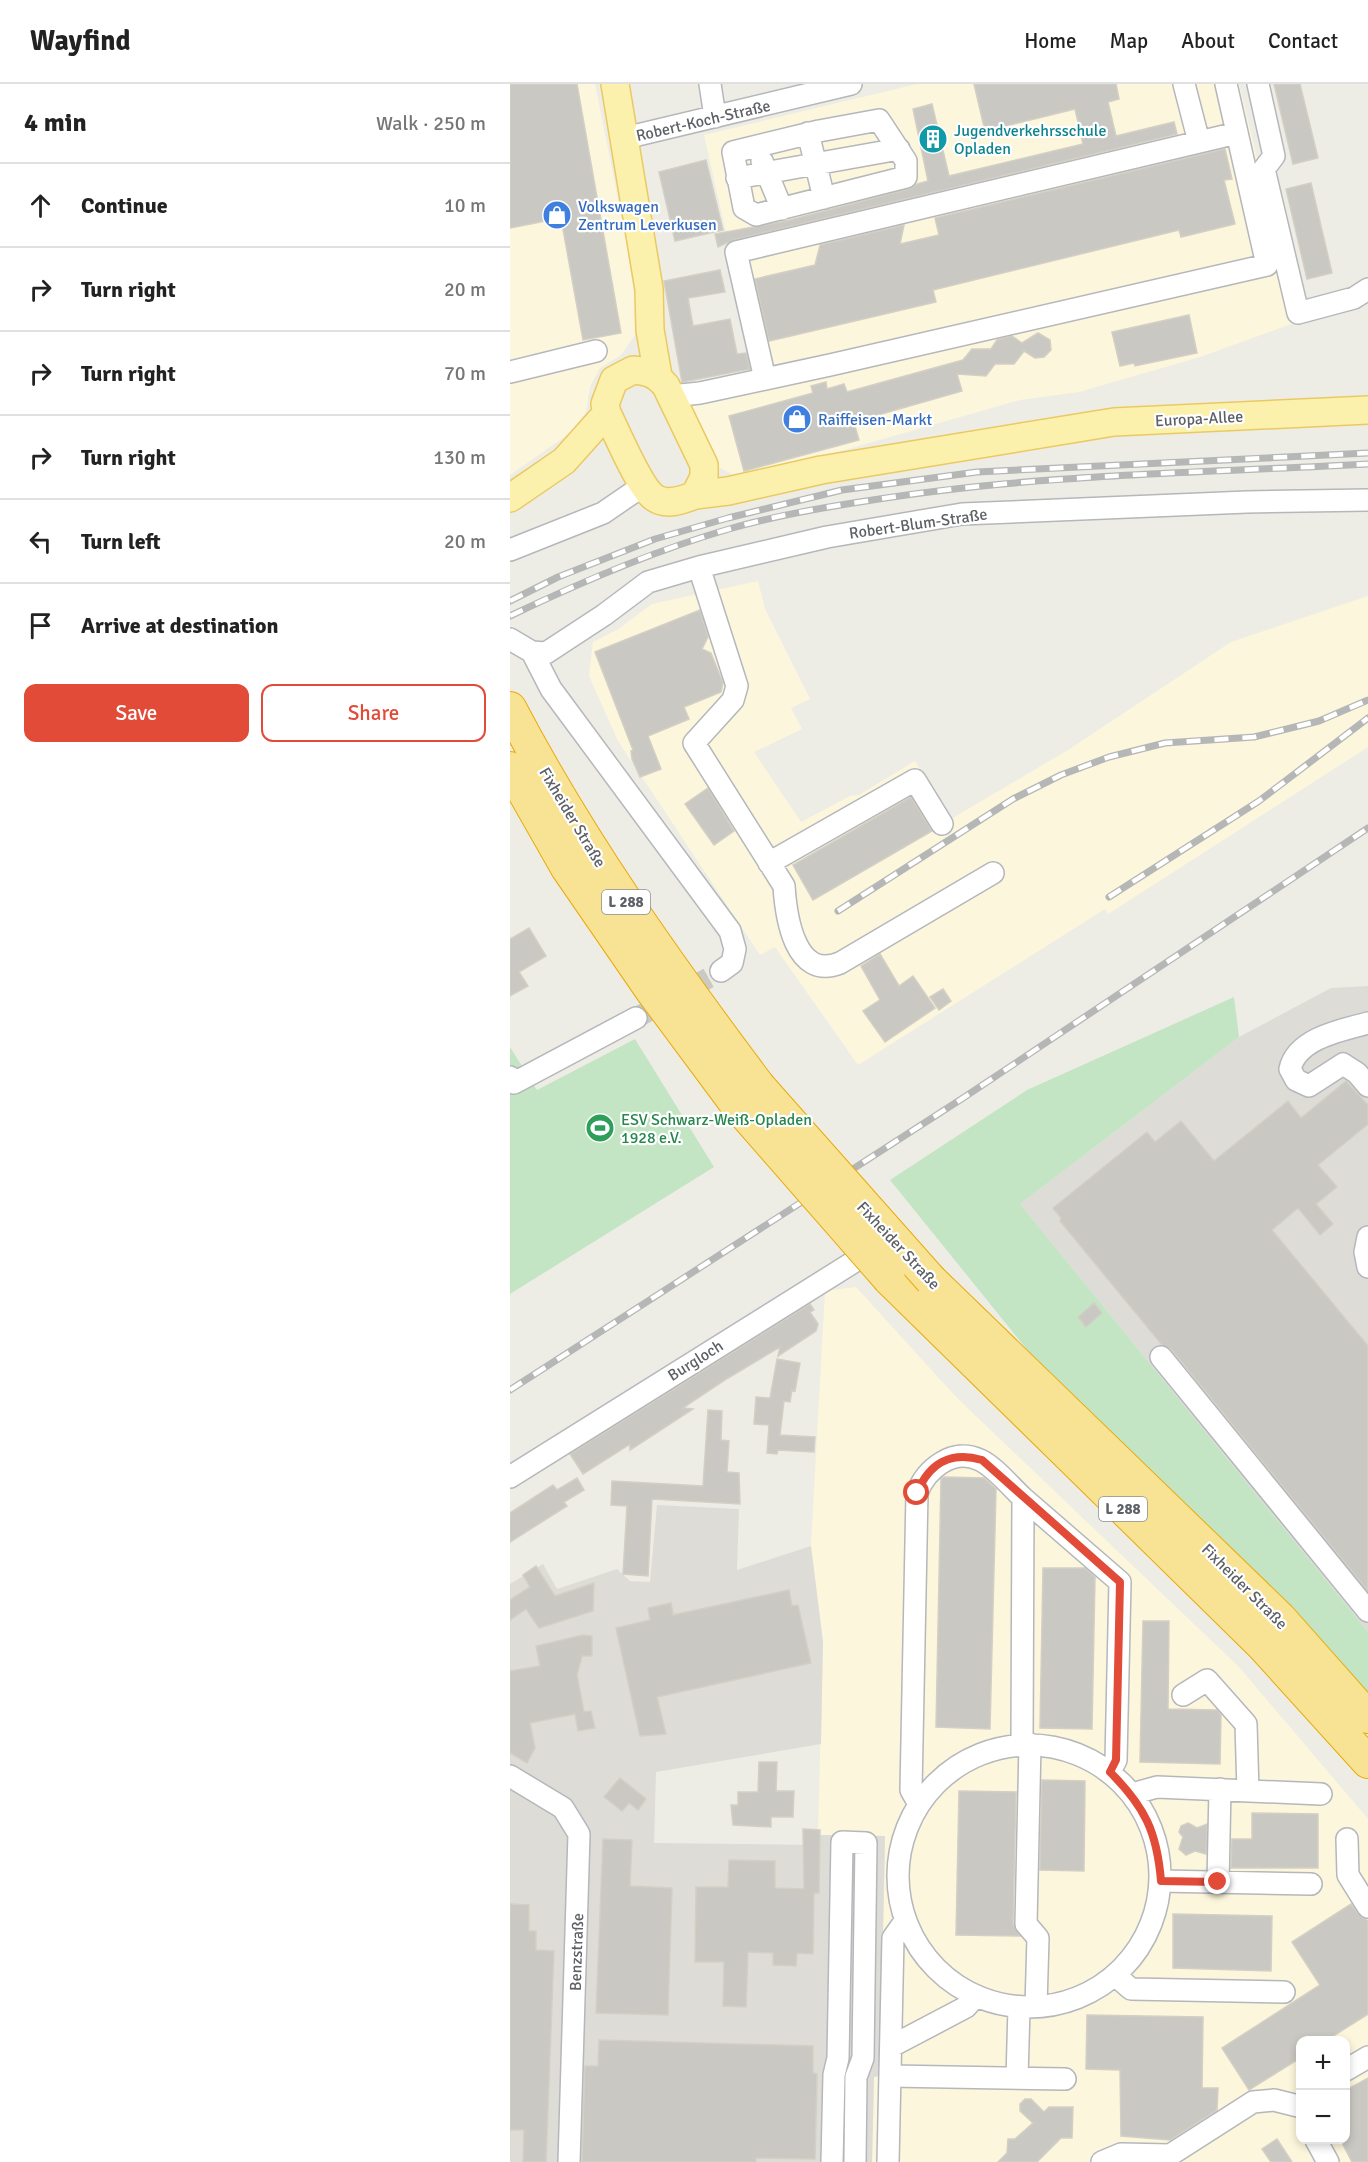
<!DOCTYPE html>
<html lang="en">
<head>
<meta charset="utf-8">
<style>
	:root { --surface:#fff; --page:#f2f2f2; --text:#222; --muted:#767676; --line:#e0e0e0; --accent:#e14b38 }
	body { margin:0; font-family:Signika,sans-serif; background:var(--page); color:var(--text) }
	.controls { position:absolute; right:18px; bottom:18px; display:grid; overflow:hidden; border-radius:12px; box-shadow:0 3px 9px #0003 }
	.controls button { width:54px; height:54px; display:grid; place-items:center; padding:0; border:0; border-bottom:2px solid var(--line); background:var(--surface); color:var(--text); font:30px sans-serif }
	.stop { position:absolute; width:18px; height:18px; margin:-14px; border:4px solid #e14b38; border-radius:50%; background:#fff }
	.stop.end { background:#e14b38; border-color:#fff; box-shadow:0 2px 6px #0008 }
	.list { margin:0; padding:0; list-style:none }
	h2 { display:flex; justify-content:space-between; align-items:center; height:78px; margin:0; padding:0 24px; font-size:26px }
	h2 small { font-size:20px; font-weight:400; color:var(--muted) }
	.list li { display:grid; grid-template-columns:39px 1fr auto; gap:18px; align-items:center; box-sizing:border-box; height:84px; padding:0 24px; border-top:2px solid var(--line) }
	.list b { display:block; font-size:22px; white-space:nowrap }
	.list em { font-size:20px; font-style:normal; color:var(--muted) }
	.actions { display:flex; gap:12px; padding:18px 24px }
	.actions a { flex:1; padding:14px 0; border:2px solid var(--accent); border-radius:12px; text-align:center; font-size:21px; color:var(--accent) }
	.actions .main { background:var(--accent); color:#fff }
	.icon { flex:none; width:33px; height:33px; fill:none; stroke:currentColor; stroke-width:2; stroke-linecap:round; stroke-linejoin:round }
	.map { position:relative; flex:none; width:858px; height:2078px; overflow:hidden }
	header { display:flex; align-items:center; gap:36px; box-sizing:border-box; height:84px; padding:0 30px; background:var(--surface); border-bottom:2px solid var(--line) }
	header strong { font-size:28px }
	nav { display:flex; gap:33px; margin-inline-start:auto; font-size:21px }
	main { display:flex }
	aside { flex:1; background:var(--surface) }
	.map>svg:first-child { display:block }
</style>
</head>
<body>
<header>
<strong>Wayfind</strong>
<nav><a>Home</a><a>Map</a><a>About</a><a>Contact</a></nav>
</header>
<main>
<aside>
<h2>4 min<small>Walk · 250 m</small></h2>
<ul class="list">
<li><svg class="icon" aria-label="ahead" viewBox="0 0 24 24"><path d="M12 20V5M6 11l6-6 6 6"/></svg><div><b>Continue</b></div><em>10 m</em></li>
<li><svg class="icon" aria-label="right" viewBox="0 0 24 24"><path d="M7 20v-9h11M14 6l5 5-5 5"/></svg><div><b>Turn right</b></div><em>20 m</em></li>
<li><svg class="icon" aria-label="right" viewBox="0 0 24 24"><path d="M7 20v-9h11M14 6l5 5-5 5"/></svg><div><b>Turn right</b></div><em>70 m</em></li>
<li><svg class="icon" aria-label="right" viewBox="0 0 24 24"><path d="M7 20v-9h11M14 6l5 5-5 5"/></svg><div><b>Turn right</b></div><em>130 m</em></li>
<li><svg class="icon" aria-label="left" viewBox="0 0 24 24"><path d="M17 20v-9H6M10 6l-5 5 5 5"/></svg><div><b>Turn left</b></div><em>20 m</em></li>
<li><svg class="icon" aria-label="arrive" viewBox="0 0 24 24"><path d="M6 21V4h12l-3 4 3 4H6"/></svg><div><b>Arrive at destination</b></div></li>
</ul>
<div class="actions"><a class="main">Save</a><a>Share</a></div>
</aside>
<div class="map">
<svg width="858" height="2078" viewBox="0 0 858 2078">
	<rect width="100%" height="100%" fill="#eeede5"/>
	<path fill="#fcf6dc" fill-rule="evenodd" d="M0,0H85L116,155L125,216V251L111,271L90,284L80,303L76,328L60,349L0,391Z
		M407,0H729L787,238L690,273L569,308L510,316L254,389L227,393L207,382L172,305L248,290L194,51Z
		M248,497L255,525L300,615L281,624L292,645L244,668L291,738L340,712L349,711L405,677L441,735L558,666L721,558L858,512V663L598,830L595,825L348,981L265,863L250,871L108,657L79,592L83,558L107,546L142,520Z
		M346,1203L447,1314L729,1583L858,1735V2078H362L364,1992H370L375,1752L308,1751L313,1558L301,1462L315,1207ZM790,1956H836V2056H790Z"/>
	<path fill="#dddcd7" d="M858,902V1548L510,1120L729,953L821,904Z
		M147,1421L229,1425L227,1486L301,1462L313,1558L311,1660L146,1688L144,1759L307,1761L308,1751L375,1752L370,1992L364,1993L362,2078H0V1500L33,1480L47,1505L107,1485L120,1497L140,1498Z"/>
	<path fill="#c3e5c4" d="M724,913L729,953L510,1120L858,1548V1609L750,1492L519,1268L380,1096L517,1006Z
		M125,955L204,1083L0,1210V963L27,1006Z"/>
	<path fill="#cac8c2" stroke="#d3cfc4" stroke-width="1.5" d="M0,0H67L111,249L73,256L51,134L0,144Z
		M464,0H606L609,15L598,18L606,52L664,38L667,50L223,156L208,163L205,150L276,137L399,105L407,100L418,97L403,25L422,20L439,92L573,60L565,25L475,47Z
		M764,0H790L808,74L783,80Z
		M715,65L722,95L714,96L725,140L671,153L669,146L423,206L426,218L259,257L245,195L305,181L310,161L394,141L390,160L429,151L425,134Z
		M196,76L213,146L165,157L149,88Z
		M801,99L822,189L797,195L776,105Z
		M210,186L215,208L178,214L183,242L220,235L227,270L236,269L240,285L172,298L154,197Z
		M679,231L687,269L625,282L624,279L610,282L602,248Z
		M528,249L540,256L541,266L534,273L525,274L514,267L504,280H485L476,292L447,290L452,307L347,337L344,339L349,356L234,387L219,332L303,309L301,302L316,298L317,305L334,300L337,308L453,276L462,265H481L487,256L502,252L512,259Z
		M190,526L198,553L192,565L201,569L213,599L211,608L174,623L179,635L138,652L151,685L130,693L122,675L121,667L123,666L85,568Z
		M198,704L224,747L204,761L175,720Z
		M401,713L422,747L303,816L283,781Z
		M19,844L36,872L9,888L18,902L0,912V855Z
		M370,870L389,902L403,892L425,924L375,958L353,927L370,916L351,882Z
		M433,905L441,917L429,926L420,913Z
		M836,997L858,1021V1040L808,1081L827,1103L806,1120L823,1140L810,1151L788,1124L762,1146L858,1262V1507L661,1265L652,1261L550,1137L551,1134L543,1124L637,1048L645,1058L671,1037L704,1077L778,1017L791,1034Z
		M584,1219L592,1229L576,1243L568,1233Z
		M300,1220L304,1226L300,1228L308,1240L306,1247L268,1272L270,1263L218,1294L173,1324L183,1325L120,1366V1360L73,1390L60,1370Z
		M267,1275L290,1279L285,1307L282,1306L280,1318L274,1317L270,1351L305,1353L304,1368L268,1366L267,1370L257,1369L259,1341L244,1340L246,1313L260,1314Z
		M198,1326L212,1327L211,1356L219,1357L217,1388L229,1389L230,1420L142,1415L138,1492L113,1490L117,1422L101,1421L102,1397L193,1402Z
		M434,1393L474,1394L486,1405L480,1645L426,1643L431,1395Z
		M67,1394L74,1406L54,1418L57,1422L0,1458V1429L43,1401L47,1406Z
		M26,1482L45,1512L84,1499L83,1527L29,1544L16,1525L0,1536V1516L20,1503L13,1491Z
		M533,1484H575L585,1493L582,1645L530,1644Z
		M279,1506L282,1522L288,1521L301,1579L147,1613L156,1650L130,1652L106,1544L140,1536L138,1524L161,1519L163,1531Z
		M633,1537H659L658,1625L707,1626L711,1631L710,1680L630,1678Z
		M73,1551L82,1552V1572H72L67,1591L74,1628L81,1627L85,1644L68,1647L65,1630L20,1639L25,1664L17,1679L0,1669V1587L30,1582L26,1562Z
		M249,1678H267L266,1707H284L283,1733H261V1743L223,1741L221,1721H228V1708H248Z
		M110,1694L136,1715L128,1726L119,1719L112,1727L94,1713Z
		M532,1696L575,1697L574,1787L530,1786Z
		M449,1707L506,1708L503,1840L510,1852L446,1851Z
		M742,1729L808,1730V1784H721L722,1755H742Z
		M678,1739L687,1744L697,1740L696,1770L685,1767L676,1771L669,1765L673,1753L669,1748L671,1742Z
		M293,1745L310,1746L309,1809H304L303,1870L287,1869L286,1882L263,1881V1869L238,1868L236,1923L213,1922L214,1878H185L186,1803H218L219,1776L265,1777V1804L294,1805Z
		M93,1755L122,1756L120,1802L162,1804L158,1931L86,1929Z
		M0,1820L19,1821V1847H26V1866L44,1867L36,2078H13L14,2046H0Z
		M841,1820L848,1830L858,1837V1930L817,1956H790V1974L739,2006L712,1964L810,1901L782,1858Z
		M663,1830L762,1832L761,1887L663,1884Z
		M577,1931L693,1933L692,2004H708L707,2026L660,2056L611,2052L610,1986L576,1985Z
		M89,1956L303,1962V1989L307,1990L305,2075L246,2074V2078H72L75,1982H88Z
		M858,1994V2078H842L830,2055H836V2006Z
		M515,2015H521L534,2028L539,2023H563L562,2054H551L527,2078H488L497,2069L498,2055H505L523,2039L510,2027V2020Z
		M767,2055L782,2078H761L752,2065Z"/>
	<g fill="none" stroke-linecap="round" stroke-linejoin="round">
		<path stroke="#cacac5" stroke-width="21" stroke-dasharray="21 10" stroke-linecap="butt" d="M126,934L211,887"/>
		<g stroke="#b5b7bb" stroke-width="24">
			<path id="minor" d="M200,0L205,33
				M674,0L689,58
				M748,0L764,72L754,85L788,229L844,214L858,205
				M369,36L396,77V93L246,131L234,124L223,68L309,47Z
				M298,49L314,114
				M115,54L341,0
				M252,77L272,125
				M227,94L389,65
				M0,288L86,267
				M255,295L226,168L727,49
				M161,312L190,309L320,281L757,181L716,0
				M0,466L93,429L134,401
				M189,483L227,602L223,616L184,659L274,802C276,833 285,897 330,879L483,789
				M0,555L22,568L36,569L94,531L138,498L189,483L317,453L452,430L737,418L858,416
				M22,568L41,605L220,847L225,865L222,879L211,887
				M259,779L405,696L432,740
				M858,939C832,946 787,954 780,985L786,996L799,1002L833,980L847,989L858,1002
				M0,993L4,999L126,934
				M858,1153L855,1168L858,1183
				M651,1273L858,1527
				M0,1393L366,1164
				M673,1611L697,1596L736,1640L738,1707
				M520,1660L516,1840L528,1854L526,1922
				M388 1792a131 131 0 1 1 262 0a131 131 0 1 1-262 0Z
				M512,1661L513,1414L610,1498L606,1676L600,1688
				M0,1692L53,1724L69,1750L59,2078
				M622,1710L647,1703L811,1710
				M409,1720L401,1706L407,1409C416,1385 443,1363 470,1376C485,1383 500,1402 513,1414
				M837,1755L838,1791L858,1823
				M651,1797L801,1800
				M708,1798L710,1705
				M606,1892L621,1905L774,1908
				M382,1962L456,1923L465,1913
				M836,1986L858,1973
				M381,1992L555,1995
				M507,1994L509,1924
				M806,2056L818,2078
				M322,2078L324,1991L328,1974L332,1758L356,1759L353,1974L346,1993L345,2078
				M378,2078L383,1854L395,1837
				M592,2078L611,2070L660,2071L743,2018L764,2016L788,2022"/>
		</g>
		<g stroke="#ebc962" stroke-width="30">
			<path id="major" d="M105,0L139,205L140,246L148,292
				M123,286C138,287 146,290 156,302L194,381V393L185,411C173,416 157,422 145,414C130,405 106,347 97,329L95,320L104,296Z
				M185,411L218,407L311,386L604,338L858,326
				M0,414L54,377L97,329"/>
		</g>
		<g stroke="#e9ab0b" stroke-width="34">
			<path id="highway" d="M0,624C71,759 158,881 249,1002
				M0,684L57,784L141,906L225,1019
				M379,1195L752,1561L858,1678
				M421,1196L770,1534L858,1633"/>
		</g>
		<use href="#minor" stroke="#fff" stroke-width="21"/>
		<use href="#major" stroke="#fbf1ad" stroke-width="27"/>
		<use href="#highway" stroke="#f8e293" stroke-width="32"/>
		<g stroke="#b5b6b6" stroke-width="7">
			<path id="rail" d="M0,517L48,493L145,455L218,434L332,406L467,388L858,369
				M0,532C71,498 143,467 219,445C263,432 310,424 356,417C522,390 691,389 858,380
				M599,813L749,717L858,634
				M328,827L503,715L551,691L599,673L655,659L744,653L809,637L858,616
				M0,1306L453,1014L858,744"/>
		</g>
		<use href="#rail" stroke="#fff" stroke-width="4.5" stroke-dasharray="14" stroke-linecap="butt"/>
		<g stroke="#e9ab0b" stroke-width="34" stroke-linecap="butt">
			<path id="highway-bridge" d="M249,1002L421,1196
				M225,1019L379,1195"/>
		</g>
		<use href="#highway-bridge" stroke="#f8e293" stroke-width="32"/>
	</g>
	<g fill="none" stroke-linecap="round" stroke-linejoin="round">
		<path stroke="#e14b38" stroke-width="8" d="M407,1409C419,1379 441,1367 472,1376L610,1498L606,1676L600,1688C635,1723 647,1748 651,1797L708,1798"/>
	</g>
	<defs>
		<g id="building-disc" transform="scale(1.5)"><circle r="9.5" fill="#0f9aa8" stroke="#fff"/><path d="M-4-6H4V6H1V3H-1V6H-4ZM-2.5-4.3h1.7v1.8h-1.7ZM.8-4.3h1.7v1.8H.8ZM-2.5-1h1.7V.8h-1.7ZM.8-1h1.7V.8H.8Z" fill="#fff"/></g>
		<g id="shop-disc" transform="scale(1.5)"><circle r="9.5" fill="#3f7fe0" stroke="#fff"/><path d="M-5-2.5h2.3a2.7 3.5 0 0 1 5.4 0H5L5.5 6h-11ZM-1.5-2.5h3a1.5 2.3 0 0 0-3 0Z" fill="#fff"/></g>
		<g id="stadium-disc" transform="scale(1.5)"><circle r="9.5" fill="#2e9e5b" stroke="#fff"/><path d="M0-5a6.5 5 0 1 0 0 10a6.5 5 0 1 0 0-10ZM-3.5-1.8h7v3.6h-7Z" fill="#fff"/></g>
	</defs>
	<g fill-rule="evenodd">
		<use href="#building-disc" x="423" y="55"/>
		<use href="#shop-disc" x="47" y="131"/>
		<use href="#shop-disc" x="287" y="335"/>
		<use href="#stadium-disc" x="90" y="1044"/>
	</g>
	<g text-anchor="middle" stroke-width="4.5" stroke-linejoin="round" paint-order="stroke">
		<g fill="#fff" stroke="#8e9093" stroke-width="1.5">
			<rect x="92" y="806" width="48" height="24" rx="4.5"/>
			<rect x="589" y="1413" width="48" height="24" rx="4.5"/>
		</g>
		<g font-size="15" font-weight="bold" fill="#5d6065">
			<text x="116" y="823">L 288</text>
			<text x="613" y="1430">L 288</text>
		</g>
		<g font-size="16" fill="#5d6065" stroke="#fff">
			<text transform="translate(193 36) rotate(-13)" y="6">Robert-Koch-Straße</text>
			<text transform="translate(689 334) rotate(-3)" y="6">Europa-Allee</text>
			<text transform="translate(408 439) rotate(-8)" y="6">Robert-Blum-Straße</text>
			<text transform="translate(63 733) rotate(59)" y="6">Fixheider Straße</text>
			<text transform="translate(389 1161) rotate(47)" y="6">Fixheider Straße</text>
			<text transform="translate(185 1276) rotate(-32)" y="6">Burgloch</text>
			<text transform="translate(735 1502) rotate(45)" y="6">Fixheider Straße</text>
			<text transform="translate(66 1868) rotate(-88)" y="6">Benzstraße</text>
		</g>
		<g font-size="16" fill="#0d838f" stroke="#fff" text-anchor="start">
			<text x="444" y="52">Jugendverkehrsschule<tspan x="444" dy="18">Opladen</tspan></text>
		</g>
		<g font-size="16" fill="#366cbe" stroke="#fff" text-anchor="start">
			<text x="68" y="128">Volkswagen<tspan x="68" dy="18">Zentrum Leverkusen</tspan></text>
			<text x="308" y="341">Raiffeisen-Markt</text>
		</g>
		<g font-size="16" fill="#27864d" stroke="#fff" text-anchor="start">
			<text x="111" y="1041">ESV Schwarz-Weiß-Opladen<tspan x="111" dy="18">1928 e.V.</tspan></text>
		</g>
	</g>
</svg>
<div class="controls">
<button>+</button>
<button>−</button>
</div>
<div class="stop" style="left:407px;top:1409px"></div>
<div class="stop end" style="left:708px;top:1798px"></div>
</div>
</main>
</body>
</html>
